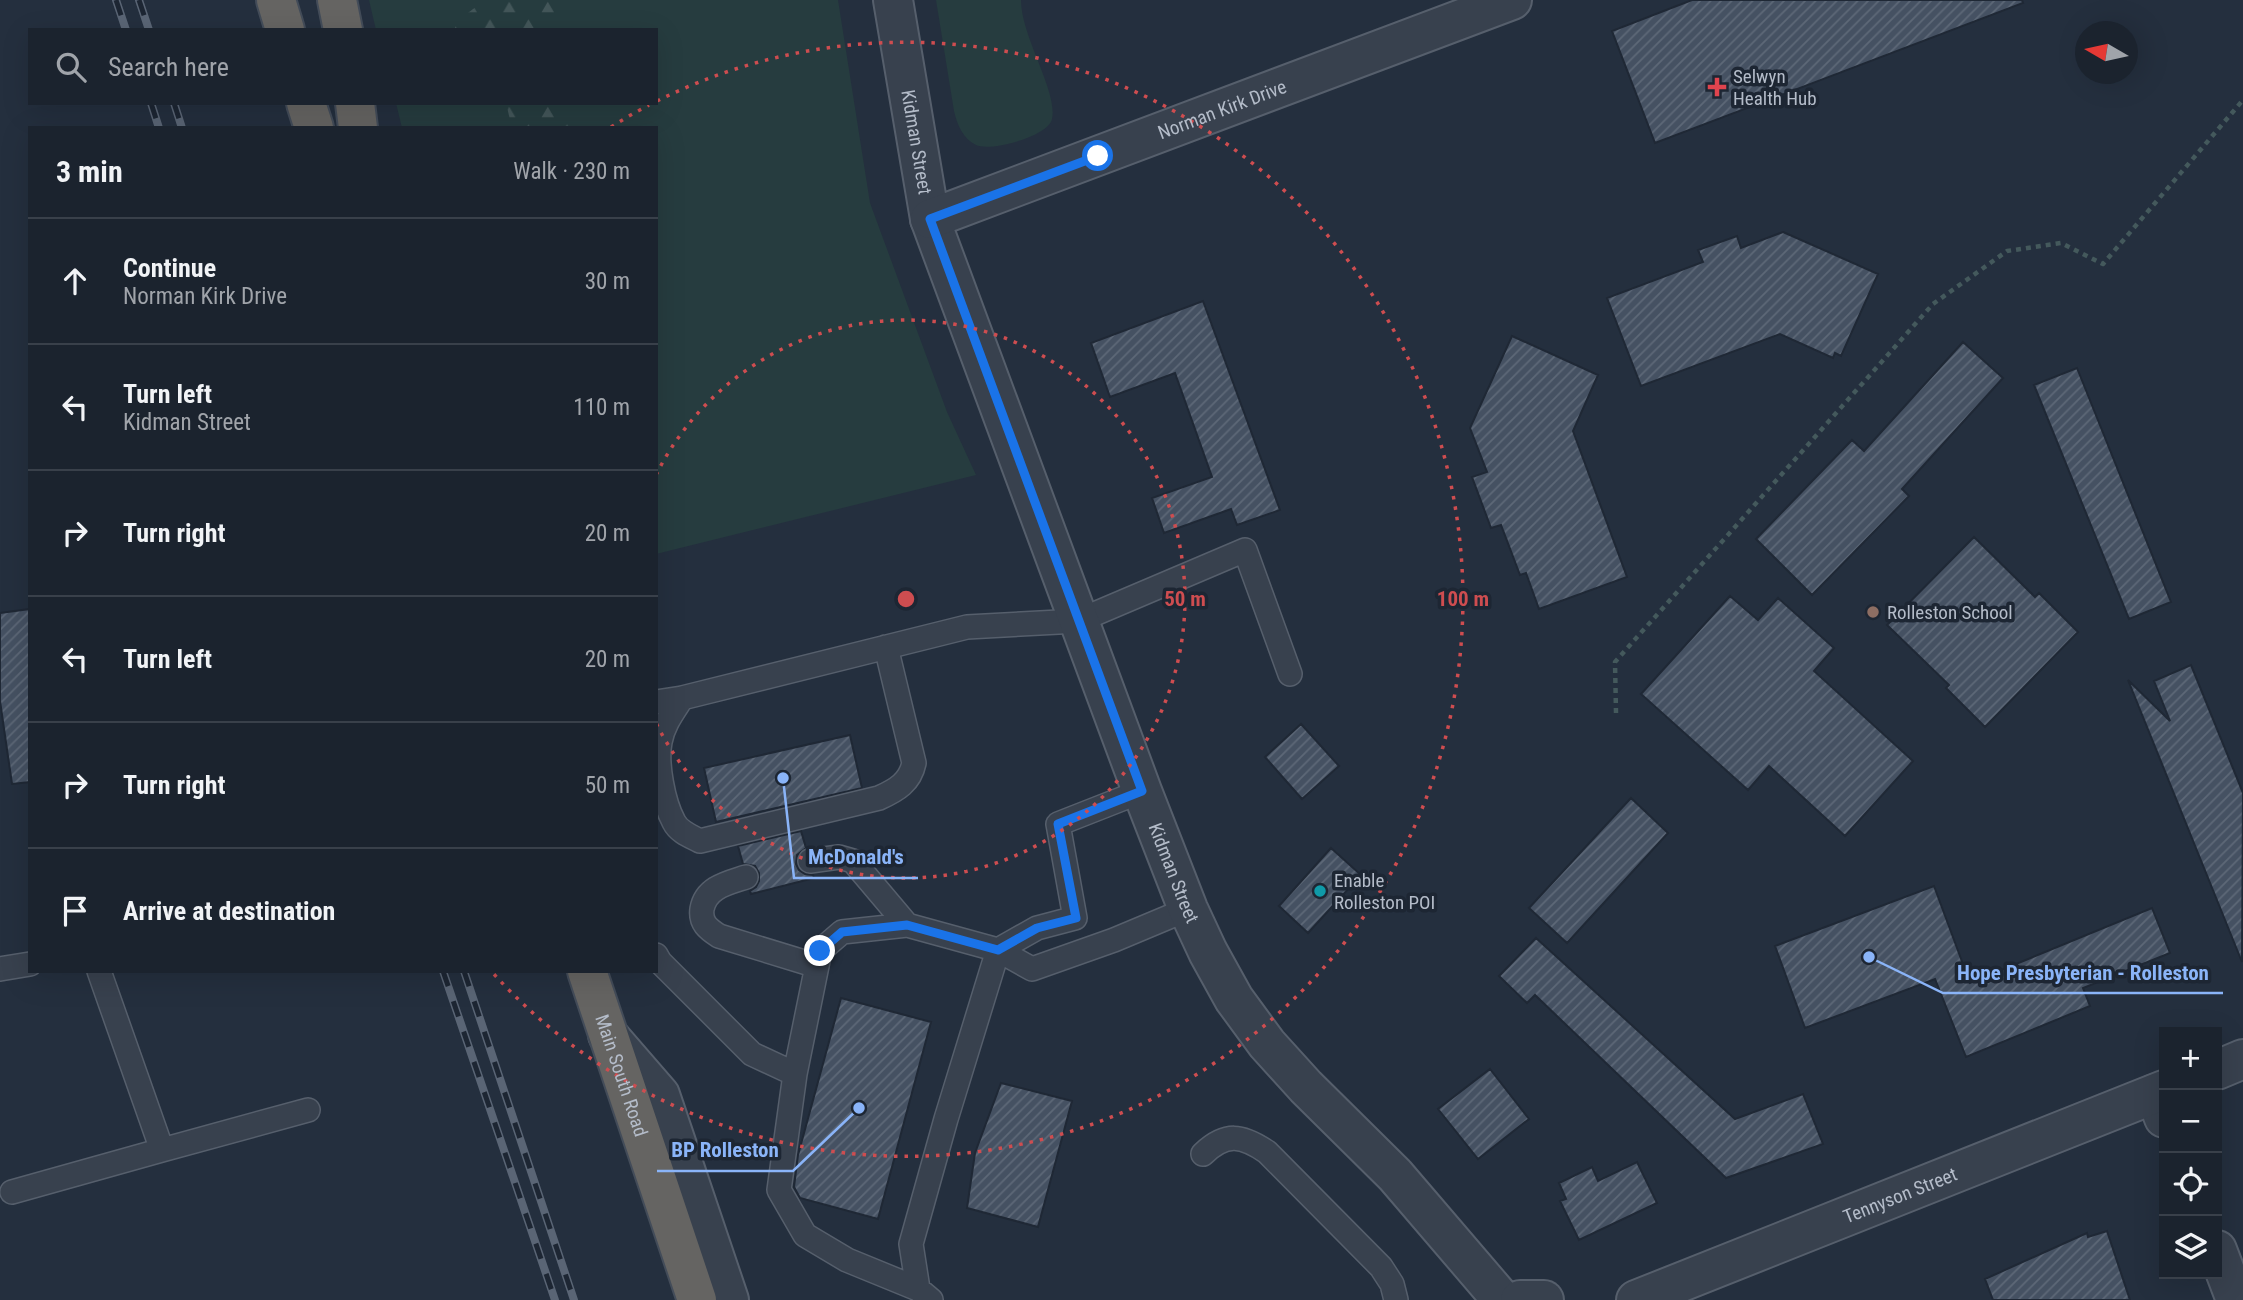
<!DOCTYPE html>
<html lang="en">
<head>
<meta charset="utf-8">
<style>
	:root { --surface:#1b232e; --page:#282f3a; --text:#f1f3f6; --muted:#a0a4aa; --line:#39404a }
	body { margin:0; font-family:"Roboto Condensed",sans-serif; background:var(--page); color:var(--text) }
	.controls { position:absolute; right:21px; bottom:21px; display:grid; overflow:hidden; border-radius:0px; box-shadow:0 7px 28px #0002 }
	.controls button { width:63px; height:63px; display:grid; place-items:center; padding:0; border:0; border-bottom:2px solid var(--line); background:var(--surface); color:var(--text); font:35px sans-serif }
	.compass { position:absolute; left:2075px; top:21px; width:63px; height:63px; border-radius:50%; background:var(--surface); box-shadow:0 7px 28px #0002; rotate:279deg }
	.stop { position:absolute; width:21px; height:21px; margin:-16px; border:5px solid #1a73e8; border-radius:50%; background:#fff }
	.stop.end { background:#1a73e8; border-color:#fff; box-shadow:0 2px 7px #0008 }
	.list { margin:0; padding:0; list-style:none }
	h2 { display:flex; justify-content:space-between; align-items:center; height:91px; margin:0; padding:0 28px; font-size:30px }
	h2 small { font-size:23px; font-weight:400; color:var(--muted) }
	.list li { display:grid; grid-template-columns:46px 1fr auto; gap:21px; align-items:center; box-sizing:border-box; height:126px; padding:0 28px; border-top:2px solid var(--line) }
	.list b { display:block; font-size:26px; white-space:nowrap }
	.list p { margin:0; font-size:23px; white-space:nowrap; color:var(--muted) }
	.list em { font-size:23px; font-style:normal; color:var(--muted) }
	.icon { flex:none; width:38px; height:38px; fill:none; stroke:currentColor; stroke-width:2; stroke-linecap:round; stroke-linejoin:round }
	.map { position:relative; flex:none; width:2243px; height:1300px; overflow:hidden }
	.search { position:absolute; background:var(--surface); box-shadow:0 7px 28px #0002; left:28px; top:28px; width:630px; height:77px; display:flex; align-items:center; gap:18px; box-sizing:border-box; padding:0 24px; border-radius:0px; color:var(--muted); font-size:26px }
	.panel { position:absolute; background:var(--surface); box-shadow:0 7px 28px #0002; left:28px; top:126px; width:630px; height:847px; border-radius:0px }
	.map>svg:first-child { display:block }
</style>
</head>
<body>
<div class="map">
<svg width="2243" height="1300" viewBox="0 0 2243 1300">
	<defs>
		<pattern id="forest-firs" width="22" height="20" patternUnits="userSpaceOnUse" patternTransform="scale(1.75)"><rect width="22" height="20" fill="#263c3f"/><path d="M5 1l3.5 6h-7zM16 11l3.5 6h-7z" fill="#435659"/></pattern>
		<pattern id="building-hatch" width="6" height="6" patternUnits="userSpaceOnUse" patternTransform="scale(1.75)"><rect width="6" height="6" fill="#455162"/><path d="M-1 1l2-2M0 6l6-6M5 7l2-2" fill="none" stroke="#5d6877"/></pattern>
	</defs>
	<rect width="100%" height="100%" fill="#242f3e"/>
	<path fill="#263c3f" d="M369,0H838L870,203L947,412L976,475L656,554V128H402L396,103H656V30H376Z
		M936,0H1021C1021,37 1058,91 1052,119C1049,136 991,152 976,145C963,139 957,124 954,111Z"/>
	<path fill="url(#forest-firs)" d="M483,0H559L563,12L557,30H454C463,11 471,14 483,0Z
		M506,103H573L580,128H512Z"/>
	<path fill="url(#building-hatch)" stroke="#1f2835" stroke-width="2" d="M1692,0H2022L2023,3L1655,143L1612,31Z
		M1783,232L1878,274L1841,356L1835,353L1833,358L1780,334L1641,386L1607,298L1703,262L1698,250L1737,236L1741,248Z
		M1203,301L1280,510L1237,525L1231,509L1164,533L1152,498L1212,477L1175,373L1110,397L1091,343Z
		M1512,336L1598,375L1573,431L1627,577L1539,609L1526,573L1520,575L1501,525L1491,528L1472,477L1487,472L1470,428Z
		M1963,342L2003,378L1902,489L1909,496L1812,595L1756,539L1852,440L1864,451Z
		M2077,368L2171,602L2129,619L2034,385Z
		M1974,537L2035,597L2039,593L2078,632L1985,727L1946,688L1949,685L1887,625Z
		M1730,596L1758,620L1778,598L1834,648L1814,671L1913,761L1845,836L1769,766L1748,790L1641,694Z
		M30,609V782L12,784L0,701V613Z
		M2191,665L2243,793L2242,962L2128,680L2170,721L2154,681Z
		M1301,724L1339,766L1302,799L1265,757Z
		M850,735L862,788L716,822L704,768Z
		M1631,798L1668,833L1567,943L1529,908Z
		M801,831L806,848L797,855L796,864L799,870L805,874L813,875L814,878L751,894L750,891L756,887L759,881V873L755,866L743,864L738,846Z
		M1331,848L1361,875L1308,933L1279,906Z
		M1934,886L1970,983L2152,908L2170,953L2083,988L2090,1006L1966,1057L1935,979L1805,1028L1775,946Z
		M1536,938L1735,1119L1803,1094L1823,1144L1726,1178L1535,995L1527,1003L1499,976Z
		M841,998L931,1022L878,1219L800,1198L794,1187L798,1155Z
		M1490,1069L1529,1119L1478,1159L1438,1109Z
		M1001,1083L1072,1101L1038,1227L967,1208L975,1153Z
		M1637,1162L1657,1203L1579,1240L1560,1201L1566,1199L1559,1183L1592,1167L1598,1181Z
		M2107,1231L2130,1300H1993L1985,1279L2087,1233L2088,1237Z"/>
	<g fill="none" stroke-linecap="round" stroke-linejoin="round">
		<g stroke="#565f6c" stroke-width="26">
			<path id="service" d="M682,698C673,712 663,725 660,742C656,763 663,802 674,822C679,832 690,836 700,841L879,798C897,790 910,782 914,763L886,647
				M656,702L682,698L967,627L1078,621L1245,550L1290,674
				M810,861L839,857L853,861L907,925
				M746,877C728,883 706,887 702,909C700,923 708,929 719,936L817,966
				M656,955L660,962L752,1054L795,1074
				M0,969L30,964
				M162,1150L308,1110
				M1203,1154C1226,1132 1242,1135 1267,1152L1381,1267L1392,1284L1396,1300
				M12,1192L162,1150L99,971
				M918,1289L847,1260L805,1235L779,1190L795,1074L820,951L842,932L907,925L998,950L1037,928L1075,918L1058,824L1142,791
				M931,1300L918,1289L911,1244L946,1119L998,950L1032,969L1114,940L1188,909"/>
		</g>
		<g stroke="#565f6c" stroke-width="42">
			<g id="minor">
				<path id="s1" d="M893,0L930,219L1142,791L1188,909L1208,952L1234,999L1267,1044L1306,1087L1395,1175L1502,1300"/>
				<path id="s2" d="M930,219L1512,0"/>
				<path d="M2155,1094L2164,1118"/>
				<path d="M2217,1250L2236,1300"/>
			</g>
		</g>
		<g stroke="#565f6c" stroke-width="42">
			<g id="tertiary">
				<path d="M608,1035L660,1095L729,1300"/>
				<path d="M2217,1070L2243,1059"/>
				<path d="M1520,1300H1544"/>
				<path id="s3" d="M1636,1300L2164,1090"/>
			</g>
		</g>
		<g stroke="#434c59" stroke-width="42">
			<g id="trunk">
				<path d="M276,0L285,30"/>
				<path d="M337,0L343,30"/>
				<path d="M306,103L314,128"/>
				<path d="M355,103L358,128"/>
				<path id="s4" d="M587,971L697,1300"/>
			</g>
		</g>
		<path stroke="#44595c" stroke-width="4.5" stroke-dasharray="5 5" stroke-linecap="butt" d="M1616,713L1615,662L1933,304L2007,251L2061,243L2103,264L2243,100"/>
		<use href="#service" stroke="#38414e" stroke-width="23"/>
		<use href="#minor" stroke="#38414e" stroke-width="38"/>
		<use href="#tertiary" stroke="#38414e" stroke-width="38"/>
		<use href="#trunk" stroke="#656462" stroke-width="38"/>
		<g stroke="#5a6575" stroke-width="8">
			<path id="rail" d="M116,0L126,30
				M139,0L149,30
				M151,103L159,128
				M174,103L182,128
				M443,971L555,1300
				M464,971L574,1300"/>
		</g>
		<use href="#rail" stroke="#1d2633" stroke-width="5" stroke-dasharray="16" stroke-linecap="butt"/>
	</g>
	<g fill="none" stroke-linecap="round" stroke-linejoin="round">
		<path stroke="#1a73e8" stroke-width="9" d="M820,951L842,932L907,925L998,950L1037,928L1076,918L1058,824L1142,791L930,219L1098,156"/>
	</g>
	<g fill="none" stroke="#ce4d50" stroke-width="3.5" stroke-dasharray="3.5 7">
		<path d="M656 475A279 279 0 1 1 656 723"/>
		<path d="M611 127A557 557 0 0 1 649 105M657 101A557 557 0 1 1 492 972"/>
	</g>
	<path fill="#e0444e" stroke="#1d2633" stroke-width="2.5" d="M1713.5 76.5h7v7h7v7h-7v7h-7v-7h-7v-7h7z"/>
	<circle fill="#8d6e63" stroke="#1d2633" stroke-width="2.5" cx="1873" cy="612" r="7"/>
	<circle fill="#0f9aa8" stroke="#1d2633" stroke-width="2.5" cx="1320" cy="891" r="7"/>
	<g text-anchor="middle" stroke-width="7" stroke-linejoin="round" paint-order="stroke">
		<g font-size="19" fill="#b4bcc9" stroke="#1d2633" text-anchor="start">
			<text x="1733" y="83">Selwyn<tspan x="1733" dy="22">Health Hub</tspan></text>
			<text x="1887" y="619">Rolleston School</text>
			<text x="1334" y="887">Enable<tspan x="1334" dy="22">Rolleston POI</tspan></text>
		</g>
		<g font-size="19" fill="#b4bcc9" stroke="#1d2633">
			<text dy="7" stroke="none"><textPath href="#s2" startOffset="312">Norman Kirk Drive</textPath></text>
			<text dy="7" stroke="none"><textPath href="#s1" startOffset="144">Kidman Street</textPath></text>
			<text dy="7" stroke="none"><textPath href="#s1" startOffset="920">Kidman Street</textPath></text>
			<text dy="7" stroke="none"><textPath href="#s4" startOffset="110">Main South Road</textPath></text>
			<text dy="7" stroke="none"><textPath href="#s3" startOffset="284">Tennyson Street</textPath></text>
		</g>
	</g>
	<circle cx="906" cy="599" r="10" fill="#ce4d50" stroke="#1d2633" stroke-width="3.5"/>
	<g font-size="21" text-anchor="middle" font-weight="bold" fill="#ce4d50" stroke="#1d2633" stroke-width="7" stroke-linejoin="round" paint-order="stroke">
		<text x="1185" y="606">50 m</text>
		<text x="1463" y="606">100 m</text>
	</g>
	<path fill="none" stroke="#8ab4f8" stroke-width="2.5" d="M783 778L794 878H918M1869 957L1943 993H2223M859 1108L793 1171H657"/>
	<g fill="#8ab4f8" stroke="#1d2633" stroke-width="2.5">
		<circle cx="783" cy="778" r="7"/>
		<circle cx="1869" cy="957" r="7"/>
		<circle cx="859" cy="1108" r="7"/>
	</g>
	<g font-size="21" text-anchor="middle" font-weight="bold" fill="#8ab4f8" stroke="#1d2633" stroke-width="7" stroke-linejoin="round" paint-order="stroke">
		<text x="856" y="864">McDonald's</text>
		<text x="2083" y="980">Hope Presbyterian - Rolleston</text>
		<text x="725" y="1157">BP Rolleston</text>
	</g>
</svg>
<div class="controls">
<button>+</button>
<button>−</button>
<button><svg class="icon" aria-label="locate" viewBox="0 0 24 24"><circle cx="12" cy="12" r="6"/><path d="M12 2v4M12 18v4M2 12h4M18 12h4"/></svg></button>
<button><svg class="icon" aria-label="layers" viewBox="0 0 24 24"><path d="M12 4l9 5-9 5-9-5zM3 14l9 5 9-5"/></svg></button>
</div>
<svg class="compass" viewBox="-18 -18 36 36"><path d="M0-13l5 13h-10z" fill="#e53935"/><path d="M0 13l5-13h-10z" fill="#a0a4aa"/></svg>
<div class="stop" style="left:1098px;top:156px"></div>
<div class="stop end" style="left:820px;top:951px"></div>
<div class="search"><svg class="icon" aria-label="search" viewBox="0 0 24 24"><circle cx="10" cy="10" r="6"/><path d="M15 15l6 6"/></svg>Search here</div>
<section class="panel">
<h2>3 min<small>Walk · 230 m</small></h2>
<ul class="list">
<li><svg class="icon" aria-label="ahead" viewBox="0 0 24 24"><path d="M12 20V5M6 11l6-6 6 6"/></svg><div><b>Continue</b><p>Norman Kirk Drive</p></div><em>30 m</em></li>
<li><svg class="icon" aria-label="left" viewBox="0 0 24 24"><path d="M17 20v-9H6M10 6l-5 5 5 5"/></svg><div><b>Turn left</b><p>Kidman Street</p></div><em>110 m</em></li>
<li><svg class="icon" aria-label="right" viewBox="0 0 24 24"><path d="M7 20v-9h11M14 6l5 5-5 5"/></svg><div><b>Turn right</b></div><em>20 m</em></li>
<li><svg class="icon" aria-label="left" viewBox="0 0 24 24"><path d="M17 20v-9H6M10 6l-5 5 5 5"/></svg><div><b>Turn left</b></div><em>20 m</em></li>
<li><svg class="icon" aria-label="right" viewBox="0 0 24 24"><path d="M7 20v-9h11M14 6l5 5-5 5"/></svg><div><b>Turn right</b></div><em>50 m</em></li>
<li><svg class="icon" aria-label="arrive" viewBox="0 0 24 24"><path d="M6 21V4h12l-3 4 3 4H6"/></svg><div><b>Arrive at destination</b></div></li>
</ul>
</section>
</div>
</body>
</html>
